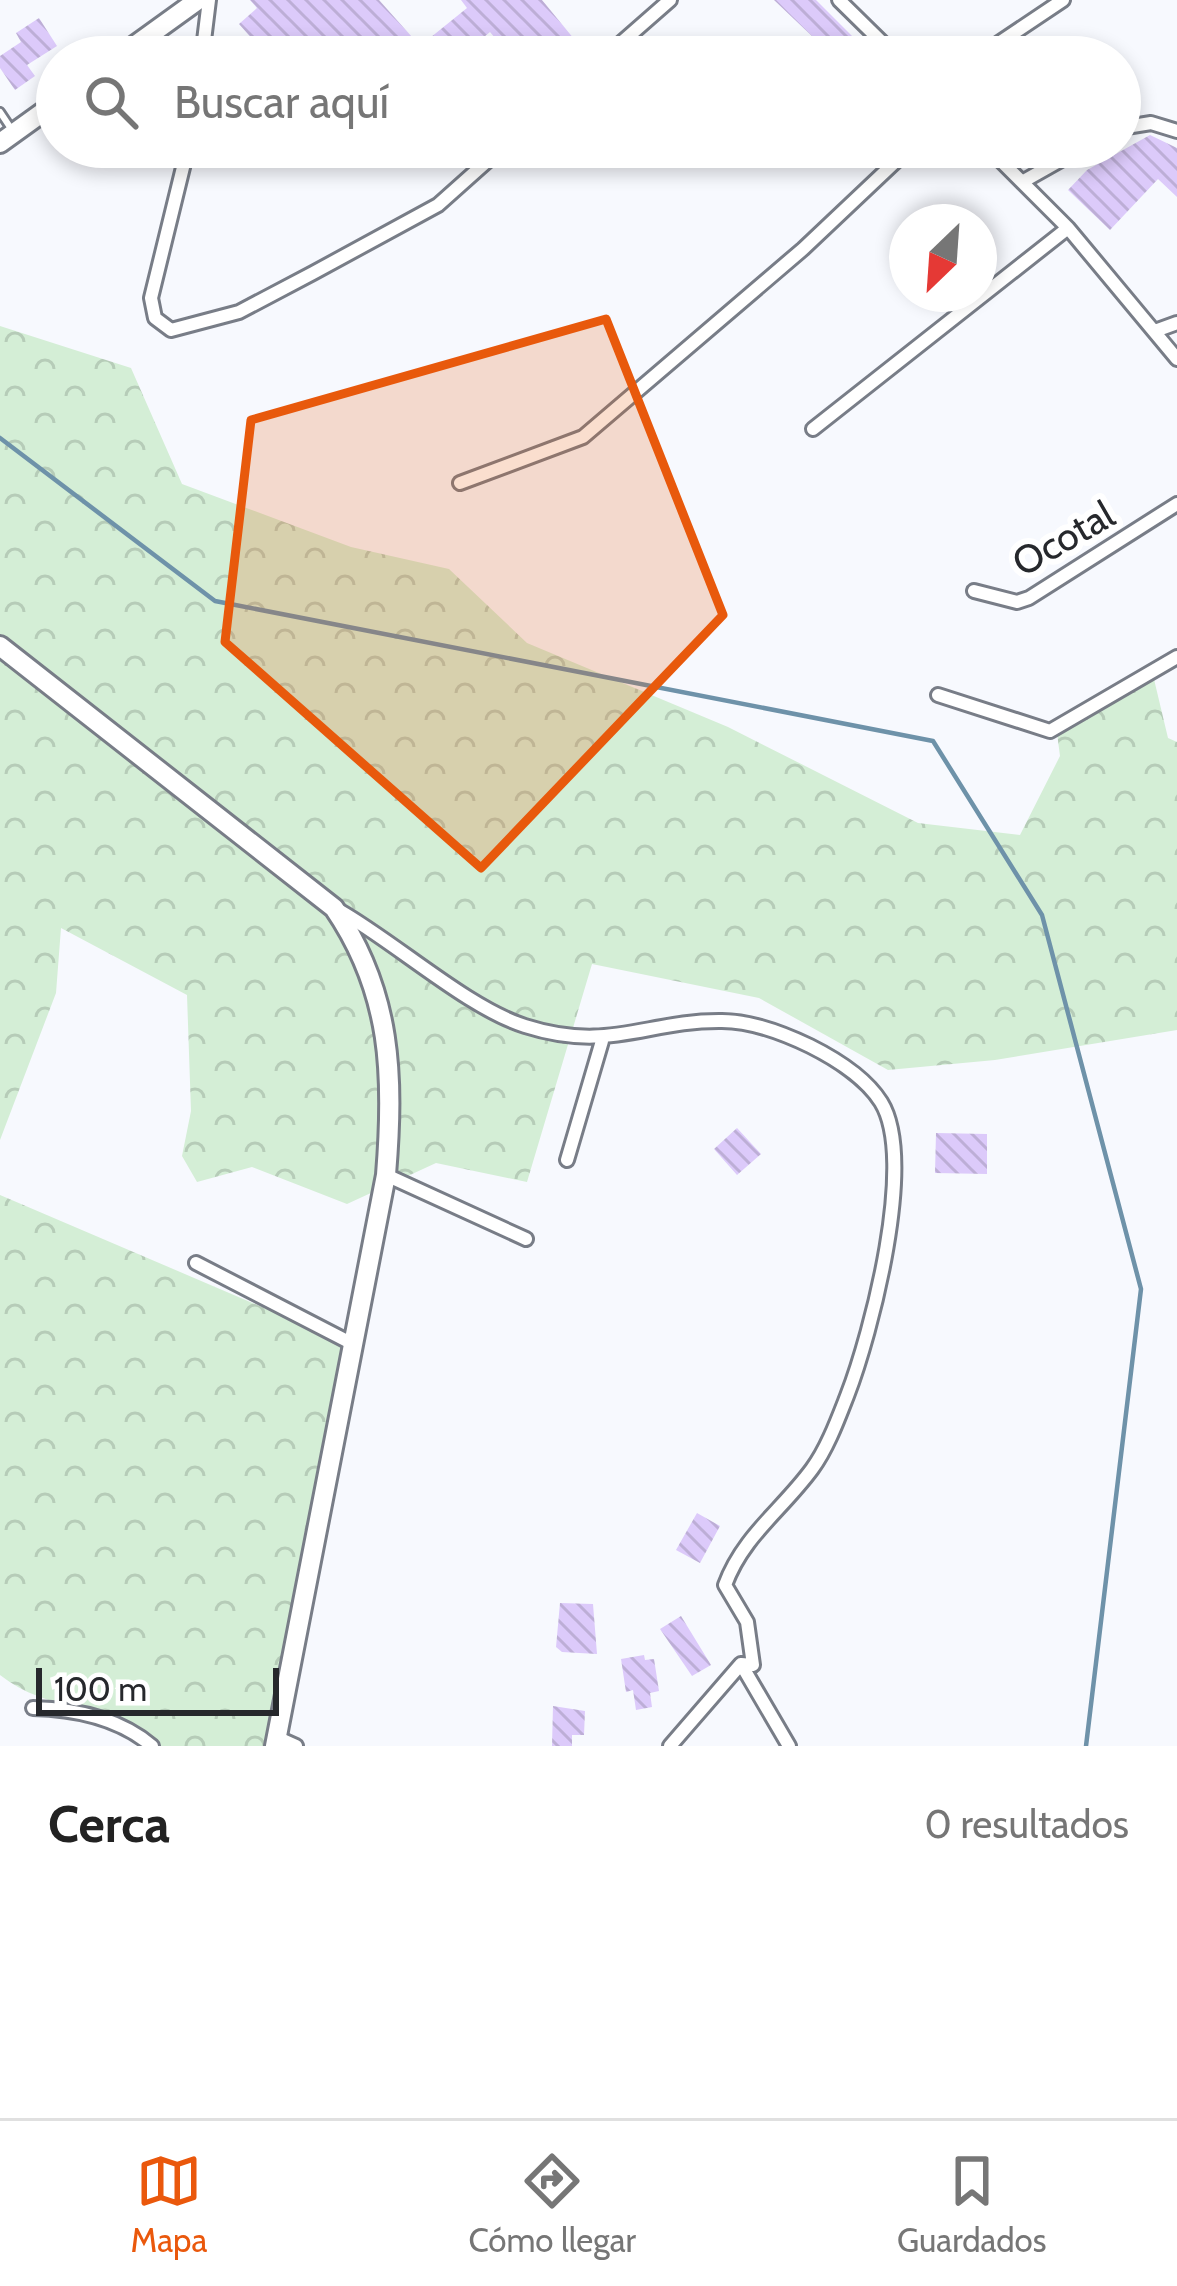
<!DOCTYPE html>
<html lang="es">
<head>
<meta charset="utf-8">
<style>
	:root { --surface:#fff; --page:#f6f6f6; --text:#222; --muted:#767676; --line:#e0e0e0; --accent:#ea580c }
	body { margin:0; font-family:Cabin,sans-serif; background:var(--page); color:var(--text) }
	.compass { position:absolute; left:889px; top:204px; width:108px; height:108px; border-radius:50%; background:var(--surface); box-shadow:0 6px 18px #0003; rotate:205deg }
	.scale { position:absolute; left:36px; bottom:30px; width:243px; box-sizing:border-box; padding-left:12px; border:6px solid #26282c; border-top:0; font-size:33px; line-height:42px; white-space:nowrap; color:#26282c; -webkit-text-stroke:9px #fff; paint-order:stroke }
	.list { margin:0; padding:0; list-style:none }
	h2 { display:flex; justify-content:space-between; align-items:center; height:156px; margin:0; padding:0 48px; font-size:51px }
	h2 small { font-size:39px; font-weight:400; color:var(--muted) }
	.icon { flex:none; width:66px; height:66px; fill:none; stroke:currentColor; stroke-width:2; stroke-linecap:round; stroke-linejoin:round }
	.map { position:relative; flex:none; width:1177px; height:1746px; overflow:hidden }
	.search { position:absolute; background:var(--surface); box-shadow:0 6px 18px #0003; left:36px; right:36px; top:36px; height:132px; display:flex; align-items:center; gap:30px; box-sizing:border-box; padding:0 42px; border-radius:66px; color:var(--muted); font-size:45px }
	.sheet { height:372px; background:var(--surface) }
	nav { display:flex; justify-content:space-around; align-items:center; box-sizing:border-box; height:168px; border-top:3px solid var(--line); background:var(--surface); font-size:33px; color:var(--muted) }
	nav a { display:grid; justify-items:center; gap:6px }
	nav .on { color:var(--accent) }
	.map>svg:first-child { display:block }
</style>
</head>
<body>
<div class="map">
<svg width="1177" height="1746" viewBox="0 0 1177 1746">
	<defs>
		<pattern id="forest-crowns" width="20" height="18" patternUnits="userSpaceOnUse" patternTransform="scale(3)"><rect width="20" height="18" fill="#d4eed6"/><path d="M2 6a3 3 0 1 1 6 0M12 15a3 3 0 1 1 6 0" fill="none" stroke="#b6ccb8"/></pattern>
		<pattern id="building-back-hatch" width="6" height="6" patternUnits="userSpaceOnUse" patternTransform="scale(3)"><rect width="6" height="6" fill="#dccafa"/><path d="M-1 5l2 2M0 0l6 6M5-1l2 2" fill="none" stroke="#bdaed6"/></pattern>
	</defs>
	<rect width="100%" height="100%" fill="#f7f9fe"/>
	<path fill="url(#forest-crowns)" d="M0,326L131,368L182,484L351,547L449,569L527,643L728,727L918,823L1020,835L1060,756L1057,733L1153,675L1168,738L1177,742V1030L995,1060L888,1070L759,998L592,964L527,1182L436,1163L347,1204L252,1167L197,1182L182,1156L191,1111L187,995L61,928L56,993L0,1140Z
		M0,1195L344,1342L271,1746H161C113,1705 47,1713 0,1675Z"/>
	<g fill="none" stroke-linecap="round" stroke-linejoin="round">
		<path stroke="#6e92a9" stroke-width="4.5" d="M0,438L215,601L933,741L1042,915L1141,1289L1086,1746"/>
	</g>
	<path fill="url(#building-back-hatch)" d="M250,0H379L420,46L467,8L461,0H542L579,45L564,57H511L490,32L460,57H268L239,24L257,8Z
		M774,0H816L873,57H834Z
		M39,18L57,46L27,65L35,76L15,90L0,68V56L21,42L16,33Z
		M1150,135L1177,148V197L1158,179L1110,230L1068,190L1087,170Z
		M737,1128L761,1154L737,1175L714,1149Z
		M936,1133L987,1134V1174L935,1173Z
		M697,1513L720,1526L700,1563L676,1550Z
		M560,1603L593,1604L597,1654L562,1652L556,1647Z
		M681,1616L711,1665L692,1676L660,1629Z
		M644,1655L645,1660L654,1659L659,1691L650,1693L652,1707L636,1710L633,1690L626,1692L621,1659Z
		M553,1706L585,1711L584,1735H572V1746H552Z"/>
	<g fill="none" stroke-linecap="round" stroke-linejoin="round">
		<g stroke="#787d87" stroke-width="12">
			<path id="lane" d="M0,112L12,130"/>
		</g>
		<g stroke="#787d87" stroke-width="18">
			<path id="street" d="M839,0L897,57
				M202,57L209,0
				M605,57L670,0
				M978,57L1063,0
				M1120,128L1151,123L1177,131
				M188,147L151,298L155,318L171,330L239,312L313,273L438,205L503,147
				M987,147L1068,228L1177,359
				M1022,182L1084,147
				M1155,331L1177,323
				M813,429L1068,228
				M460,483L583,437L803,249L911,147
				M974,591L1017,602L1029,598L1177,504
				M938,695L1050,731L1177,657
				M340,911C396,943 468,1008 525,1026C610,1053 647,1020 722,1021C752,1021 783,1033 810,1046C834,1058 866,1078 881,1102C917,1160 871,1334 847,1396C838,1419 827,1449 812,1469C782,1510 743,1536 725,1585L747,1622L753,1665L741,1664L789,1746
				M567,1160L602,1041
				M386,1175L526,1239
				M196,1263L349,1342
				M33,1708C75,1709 119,1718 152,1746
				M276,1737L296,1746
				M670,1746L741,1664"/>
		</g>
		<g stroke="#787d87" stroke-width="24">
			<path id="secondary" d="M119,57L198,0
				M0,143L57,102
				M0,646L334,908C392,993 394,1076 386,1175L275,1746"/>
		</g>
		<use href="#lane" stroke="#fff" stroke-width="6"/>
		<use href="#street" stroke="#fff" stroke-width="12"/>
		<use href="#secondary" stroke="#fff" stroke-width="18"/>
	</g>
	<path fill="#e8590c" fill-opacity="0.2" stroke="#e8590c" stroke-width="9" stroke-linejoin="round" d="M606,319L723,615L481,868L225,642L251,420Z"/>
	<g text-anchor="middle" stroke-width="12" stroke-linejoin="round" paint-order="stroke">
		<g font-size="39" fill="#26282c" stroke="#fff">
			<text transform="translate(1063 538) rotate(-30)" y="14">Ocotal</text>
		</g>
	</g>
</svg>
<svg class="compass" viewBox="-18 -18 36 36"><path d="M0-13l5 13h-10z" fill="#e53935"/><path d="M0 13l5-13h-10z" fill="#767676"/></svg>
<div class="scale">100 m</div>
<div class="search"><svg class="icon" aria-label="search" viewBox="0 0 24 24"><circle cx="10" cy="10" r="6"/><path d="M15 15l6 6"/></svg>Buscar aquí</div>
</div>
<section class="sheet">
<h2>Cerca<small>0 resultados</small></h2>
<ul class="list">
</ul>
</section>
<nav>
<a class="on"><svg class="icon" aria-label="map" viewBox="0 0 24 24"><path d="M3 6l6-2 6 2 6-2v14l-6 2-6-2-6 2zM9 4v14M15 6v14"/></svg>Mapa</a>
<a><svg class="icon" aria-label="directions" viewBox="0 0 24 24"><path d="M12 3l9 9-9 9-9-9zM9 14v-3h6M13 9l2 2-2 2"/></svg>Cómo llegar</a>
<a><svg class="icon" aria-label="saved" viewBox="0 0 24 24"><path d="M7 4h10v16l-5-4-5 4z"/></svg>Guardados</a>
</nav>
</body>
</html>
